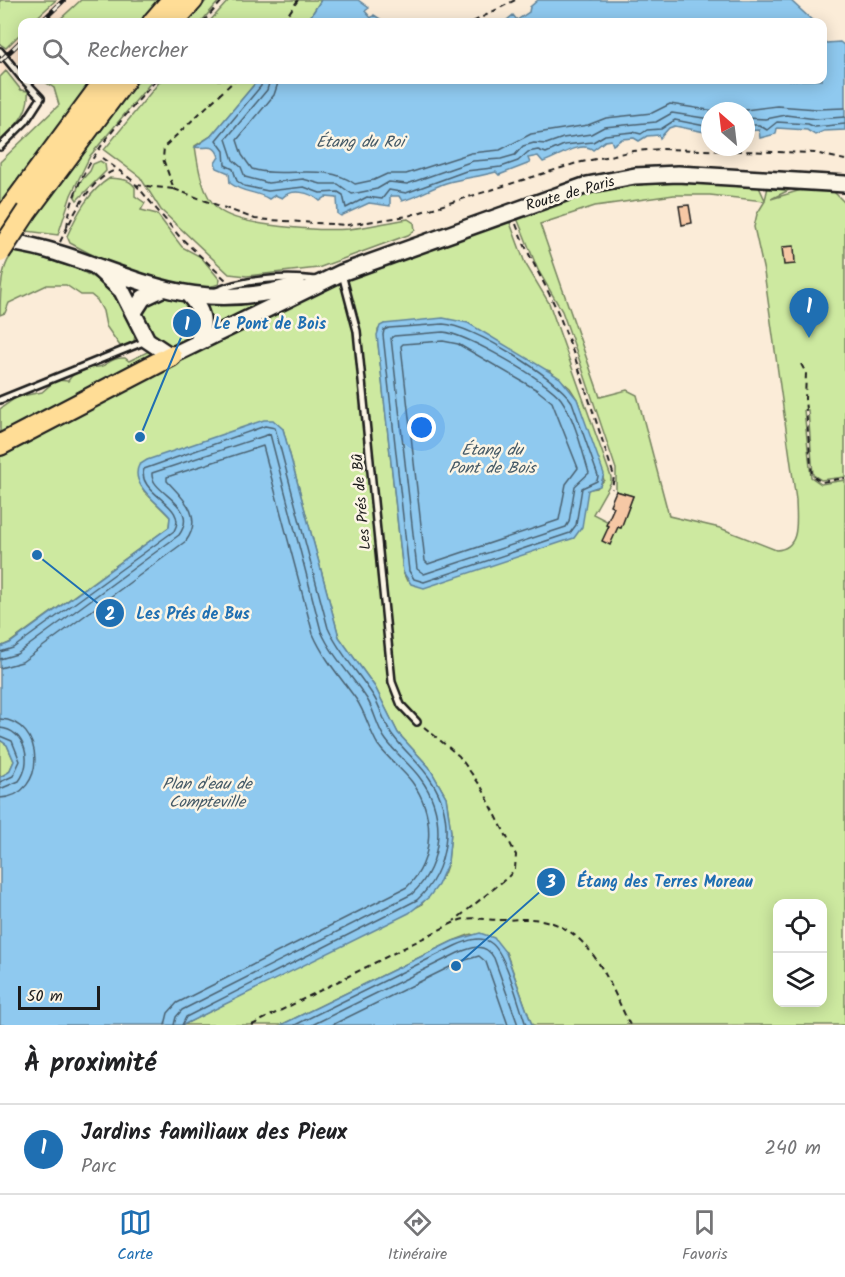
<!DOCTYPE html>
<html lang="fr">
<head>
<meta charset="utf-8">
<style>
	:root { --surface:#fff; --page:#f2f2f2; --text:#202124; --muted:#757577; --line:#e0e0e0; --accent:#1f6fb2 }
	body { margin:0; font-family:Kalam,sans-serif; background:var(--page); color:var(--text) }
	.controls { position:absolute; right:18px; bottom:18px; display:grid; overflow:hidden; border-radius:12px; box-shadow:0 3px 15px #0003 }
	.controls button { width:54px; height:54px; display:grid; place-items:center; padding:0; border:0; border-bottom:2px solid var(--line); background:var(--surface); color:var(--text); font:30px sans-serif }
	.compass { position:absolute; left:701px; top:102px; width:54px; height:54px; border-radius:50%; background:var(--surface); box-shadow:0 3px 15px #0003; rotate:332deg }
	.scale { position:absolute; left:18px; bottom:15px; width:82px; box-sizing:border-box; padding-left:6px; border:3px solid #1c1c1c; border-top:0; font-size:16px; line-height:21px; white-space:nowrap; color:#1c1c1c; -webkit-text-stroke:4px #fcf5e5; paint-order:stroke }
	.you { position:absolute; left:422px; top:428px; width:21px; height:21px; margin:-15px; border:4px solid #fff; border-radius:50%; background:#1a73e8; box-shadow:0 0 0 9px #1a73e833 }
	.badge { display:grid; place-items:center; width:39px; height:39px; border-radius:50%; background:var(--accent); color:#fff; font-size:20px; font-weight:700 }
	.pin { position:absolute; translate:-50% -50px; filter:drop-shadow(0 2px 3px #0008) }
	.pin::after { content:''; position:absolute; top:32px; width:21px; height:18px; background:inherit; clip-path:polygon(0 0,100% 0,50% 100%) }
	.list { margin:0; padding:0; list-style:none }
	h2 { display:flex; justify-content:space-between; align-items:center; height:78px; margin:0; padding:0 24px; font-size:26px }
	h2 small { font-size:20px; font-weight:400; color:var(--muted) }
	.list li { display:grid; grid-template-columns:39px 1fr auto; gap:18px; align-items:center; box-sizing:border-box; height:90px; padding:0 24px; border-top:2px solid var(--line) }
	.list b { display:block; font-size:22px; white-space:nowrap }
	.list p { margin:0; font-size:20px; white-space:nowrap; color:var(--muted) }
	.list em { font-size:20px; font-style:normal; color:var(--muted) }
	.icon { flex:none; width:33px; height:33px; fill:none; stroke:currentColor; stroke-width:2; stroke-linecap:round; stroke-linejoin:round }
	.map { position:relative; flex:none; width:845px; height:1025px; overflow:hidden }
	.search { position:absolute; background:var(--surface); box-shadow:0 3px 15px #0003; left:18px; right:18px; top:18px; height:66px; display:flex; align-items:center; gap:15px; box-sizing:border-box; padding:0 21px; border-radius:12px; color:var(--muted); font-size:22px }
	.sheet { height:168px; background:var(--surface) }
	nav { display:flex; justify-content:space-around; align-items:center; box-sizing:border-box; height:84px; border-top:2px solid var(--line); background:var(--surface); font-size:16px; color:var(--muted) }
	nav a { display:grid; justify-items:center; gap:3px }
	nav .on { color:var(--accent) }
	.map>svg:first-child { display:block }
</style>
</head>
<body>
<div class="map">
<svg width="845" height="1025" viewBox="0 0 845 1025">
	<rect width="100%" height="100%" fill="#fbecd8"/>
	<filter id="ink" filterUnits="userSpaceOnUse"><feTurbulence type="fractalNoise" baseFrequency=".0167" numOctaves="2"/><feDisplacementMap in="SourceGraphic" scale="12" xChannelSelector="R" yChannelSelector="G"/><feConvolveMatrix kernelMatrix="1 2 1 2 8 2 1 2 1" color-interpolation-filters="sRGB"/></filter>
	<g filter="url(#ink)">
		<path fill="#fae1c9" d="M56,0H81L57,22H32Z
			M22,32V56L0,77V53Z"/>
		<path fill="#cde9a0" stroke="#74825e" stroke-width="1.5" fill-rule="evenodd" d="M0,0H56L32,22H22V32L6,48L0,44Z
			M81,0H159L139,22H57Z
			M207,0H220L201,22H186Z
			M229,0H321L307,22H209Z
			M6,71L21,90L28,91C30,113 15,127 0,141V77Z
			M42,80H92L0,204V162L59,105L54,88Z
			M139,80H153L90,156L71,195L58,235L26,231L55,189Z
			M161,80H258L211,136L195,146C198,167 202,195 218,209C239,227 321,231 349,229C369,227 388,222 408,219L414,223L415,230L408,235L318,268L247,276L229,274L161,210L140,177L104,150Z
			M100,161L105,164L106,171L77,200L75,197L79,183L90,171L93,164Z
			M110,178C119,179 128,178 135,187V196L145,203L141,210L157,214L182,247L201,257L220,280L219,284C181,299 104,262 70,243L67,236C77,214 89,191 110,178Z
			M665,181L759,187L765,200L768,187L791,189L771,199L801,190L833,191L845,203V477L821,480L813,475L808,410H804L811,477L821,484L845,480V1025H532L506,952L471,934L453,941L281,1025H183L421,905L444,874L448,862L451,832L446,797L429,767L398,733L375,687L339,637L283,429L143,490L170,517L169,527L9,643L0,647V453L244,324L387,263L509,220L525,263L549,303L611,477V482L593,514L620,528L633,496L616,491V469L577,353L562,311L538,270L517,218L600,191ZM674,195H710L765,201L757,214L754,227L764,272L796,500C796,518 802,549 776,550L720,528L669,516L637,395L627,390L600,397L540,224L595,206ZM384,324L550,371L570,388L577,399L604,480L597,488L590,489L407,581L403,572L378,343V330ZM778,904H822V1002H778Z
			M17,250L78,269L111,287L130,318L135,335L134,341L124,346H120L106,326L103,311L97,300L91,295H81L66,285H47L9,303L5,313L0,315C0,294 0,261 17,250Z
			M162,295L179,297L194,307L195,335L178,348L159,345L140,315L142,305Z
			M279,298L208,332L200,300Z
			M149,351L156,355L0,440V409L17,397L42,392L56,380L68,381C76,369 84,368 98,367C106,367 110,357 125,358L129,361Z
			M0,740L7,745L14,761L9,772L0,777Z"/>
		<path fill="#8fc9ef" stroke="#61849b" stroke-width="1.5" d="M321,0H358L369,8L365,11L371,18L374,15L385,22H307Z
			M538,0H790L814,22H508L507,20L513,15L517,20L529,12L530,7Z
			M823,40L826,43L840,42L845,46V130L824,131L815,135L807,130L777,128L776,134L760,138L759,130L746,131V111H710V133L675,126L669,128L660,138L659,135L647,136L639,141L634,138L622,139L613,145L611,140L605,141L593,150C581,140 557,158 543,162L538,156L528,158L530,163L499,175L496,172C477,177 464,178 446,183C431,188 417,197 402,201L399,196H390V206L369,203L341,216L338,214L337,198L326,197L320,201C310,192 292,188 282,198L275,195L269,199C254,190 244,194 230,183L229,173L217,168L215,163L219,157C214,141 205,150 195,147L211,136L258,80H822Z
			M443,318L468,323L560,378L577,399L604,474L600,486L588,490L582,527L574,538L424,588L411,584L403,572L377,335L380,326L384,324Z
			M264,420H273L283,429L339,637L375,687L398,733L429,767L446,797L451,832L448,862L438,885L429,897L409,913L183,1025H0V777L9,772L14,761L7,745L0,740V647L10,643L169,527L170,517C159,503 129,485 139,465L147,460Z
			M480,933L494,938L506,953L532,1025H281L453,941Z"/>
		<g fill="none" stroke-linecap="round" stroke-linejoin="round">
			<path stroke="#4a6170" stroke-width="1.5" d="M262,80L261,86L216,140L224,151L225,165L233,169L237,181L244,186L268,191L304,187L320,193L338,192L343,195L346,208L367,197L382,199L389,190L406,193L466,171L501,167L518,161L528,152L538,150L546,153L564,145L593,142L605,135L633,132L641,134L647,130L661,129L675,120L710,127
				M270,80L267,90L226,139L233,160L241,167L245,177L268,183L303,179L321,184H338L352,194L377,189L389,182L407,184L473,161L501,159L515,155L523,146L534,143L546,144L563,138L591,134L604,127L656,122L672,113L710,119
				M279,80L274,95L237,140L242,155L252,169C284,179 325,162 355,184L374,180L387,174H406L471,153L500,150L531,134L588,125L606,118L652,113L670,104L715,111
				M737,111L777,106L817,109L845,108
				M746,118L766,119L786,115L816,119L845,117
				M746,125H759L767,130L777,122L808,124L815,127L845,124
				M443,324C472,325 556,377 572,402L598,476L597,481L582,488L576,525L570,533L424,582L414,579L409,571L383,335L384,330L389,328Z
				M443,332C465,333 548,381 561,399C575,419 582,450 589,473L575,486L569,522L566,527L424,574L417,569L391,338L394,336Z
				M443,341L458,344L537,390L552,402L578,468L566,484L559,520L428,564L425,561L401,346L403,344Z
				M0,652L13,648L174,531C190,505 136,494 144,469L265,426L275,428L328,628C339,653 359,673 374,697C382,710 384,725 394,737C406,753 422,765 432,782C456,819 448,871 417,900L186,1017L182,1025
				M0,659L17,654L179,535C201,504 150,494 152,473L270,434L321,631C332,656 352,676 367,699C375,712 377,728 386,740C396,754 410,764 420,778C446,812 444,864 412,894L182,1010L176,1017L174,1025
				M0,668L22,662L186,541C204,516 183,498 167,481V477L263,446L313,634C324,659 341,678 356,699C366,714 369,730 378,745C388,759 402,769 412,782C435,813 435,860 407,887L177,1003L168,1013L165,1025
				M0,719C45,721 48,796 0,798
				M0,728C26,730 33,763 19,781L0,789
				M0,736L12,741L20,761L13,776L0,782
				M295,1025L455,946C466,941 480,935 491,943C506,953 519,1006 526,1025
				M312,1025L458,953C472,947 485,942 494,958L518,1025
				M332,1025L462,961L479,956L486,962L508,1025"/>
		</g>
		<path fill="#f6c8a5" stroke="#1c1c1c" stroke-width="1.5" d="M689,205L692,223L682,225L679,206Z
			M794,246L795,264L784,265L782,247Z
			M616,491L633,496L621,528L618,527L610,545L602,541L609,526L606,525L614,507L610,505Z"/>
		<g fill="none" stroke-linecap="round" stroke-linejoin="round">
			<g stroke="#1c1c1c" stroke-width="10">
				<path id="lane" d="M0,51L22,78
					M0,147L26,121L41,98L24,80
					M342,274L357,331L392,682L401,705L417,722
					M214,292C243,279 285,276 316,280
					M0,400L146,341"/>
			</g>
			<g stroke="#1c1c1c" stroke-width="20">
				<path id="secondary" d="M0,241C33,244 62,254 93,265C169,293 218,309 298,285
					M95,266L122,291L147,340L171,356L341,273L587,185L635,176L678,174L845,184
					M188,294C203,311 206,321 198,342
					M134,312L143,298L162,289"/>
			</g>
			<g stroke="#1c1c1c" stroke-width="24">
				<path id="highway" d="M153,22L172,0
					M173,22L193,0
					M27,211L125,80
					M0,222L105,80
					M0,445L171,356"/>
			</g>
			<path stroke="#1c1c1c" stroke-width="2" stroke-dasharray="6 4.5" stroke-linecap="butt" d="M400,21L402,22
				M203,22L223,0
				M283,22L298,0
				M473,22L515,0
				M102,158L132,180L179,236L226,280
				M136,185L174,189L163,159L164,147L235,80
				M174,189L255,219L347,225L408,216L577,163L633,151L661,149L815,153L845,160
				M516,224C528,257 546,284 559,315C580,368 596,422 614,476L612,489
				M67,227C74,167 119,124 156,80
				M60,242C72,218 89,179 116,170
				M801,364L806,373L805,399L812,476L822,482L845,478
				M424,727L459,756L482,788L516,855L515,869L508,877L454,921
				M252,1025L455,922C470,915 484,920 500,920C516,920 531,917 546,921C594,933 610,986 630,1025"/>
			<use href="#lane" stroke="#fcf5e5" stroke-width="5"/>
			<use href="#secondary" stroke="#fcf5e5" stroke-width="15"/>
			<use href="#highway" stroke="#ffdd96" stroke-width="20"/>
			<g stroke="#1c1c1c" stroke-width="5">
				<path id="rail" d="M41,22L64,0
					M0,61L22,40"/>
			</g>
			<use href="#rail" stroke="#fcf5e5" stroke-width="3" stroke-dasharray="9" stroke-linecap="butt"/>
			<g stroke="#1c1c1c" stroke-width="24" stroke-linecap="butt">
				<path id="highway-bridge" d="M0,252L27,211"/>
			</g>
			<use href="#highway-bridge" stroke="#ffdd96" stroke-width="20"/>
		</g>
	</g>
	<g text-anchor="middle" stroke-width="5" stroke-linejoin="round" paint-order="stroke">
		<g font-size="15" fill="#1c1c1c" stroke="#fcf5e5">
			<text transform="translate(570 193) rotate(-16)" y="5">Route de Paris</text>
			<text transform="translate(361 502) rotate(-95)" y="5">Les Prés de Bû</text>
		</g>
		<g font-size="16" font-style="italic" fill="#445966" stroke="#fcf5e5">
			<text x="360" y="147">Étang du Roi</text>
			<text x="492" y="455">Étang du<tspan x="492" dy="18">Pont de Bois</tspan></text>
			<text x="207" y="789">Plan d'eau de<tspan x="207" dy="18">Compteville</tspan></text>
		</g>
	</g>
	<path fill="none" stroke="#1f6fb2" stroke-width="2" d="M140 437L187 323M37 555L110 613M456 966L551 882"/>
	<g fill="#1f6fb2" stroke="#fcf5e5" stroke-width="2">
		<circle cx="140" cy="437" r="6"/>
		<circle cx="37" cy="555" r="6"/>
		<circle cx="456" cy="966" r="6"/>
		<circle cx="187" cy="323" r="15"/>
		<circle cx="110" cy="613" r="15"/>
		<circle cx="551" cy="882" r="15"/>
	</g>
	<g font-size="18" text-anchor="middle" font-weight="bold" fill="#fff">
		<text x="187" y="330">1</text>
		<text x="110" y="620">2</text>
		<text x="551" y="888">3</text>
	</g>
	<g font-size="16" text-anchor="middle" font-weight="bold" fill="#1f6fb2" stroke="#fcf5e5" stroke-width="5" stroke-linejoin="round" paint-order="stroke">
		<text x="270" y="329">Le Pont de Bois</text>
		<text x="193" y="619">Les Prés de Bus</text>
		<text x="665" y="887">Étang des Terres Moreau</text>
	</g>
</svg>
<div class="controls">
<button><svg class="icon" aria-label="locate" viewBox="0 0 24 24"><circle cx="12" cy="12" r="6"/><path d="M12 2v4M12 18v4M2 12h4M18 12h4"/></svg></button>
<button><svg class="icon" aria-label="layers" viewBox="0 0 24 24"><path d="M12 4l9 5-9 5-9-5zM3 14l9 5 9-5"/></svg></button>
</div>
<svg class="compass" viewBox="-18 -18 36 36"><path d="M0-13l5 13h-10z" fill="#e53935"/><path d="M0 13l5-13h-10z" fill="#757577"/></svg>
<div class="scale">50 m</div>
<div class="you"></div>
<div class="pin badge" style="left:809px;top:338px">1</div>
<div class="search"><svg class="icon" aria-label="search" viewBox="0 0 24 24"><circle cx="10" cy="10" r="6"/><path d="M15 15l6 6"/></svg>Rechercher</div>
</div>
<section class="sheet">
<h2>À proximité<small></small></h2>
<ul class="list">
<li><span class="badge">1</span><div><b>Jardins familiaux des Pieux</b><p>Parc</p></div><em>240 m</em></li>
</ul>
</section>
<nav>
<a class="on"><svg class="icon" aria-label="map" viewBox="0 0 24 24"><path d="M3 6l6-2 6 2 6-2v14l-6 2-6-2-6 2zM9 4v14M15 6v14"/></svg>Carte</a>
<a><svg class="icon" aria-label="directions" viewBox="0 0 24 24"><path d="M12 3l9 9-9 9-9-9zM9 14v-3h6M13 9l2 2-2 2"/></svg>Itinéraire</a>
<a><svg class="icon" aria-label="saved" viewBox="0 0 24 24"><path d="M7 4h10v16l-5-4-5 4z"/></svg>Favoris</a>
</nav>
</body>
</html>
